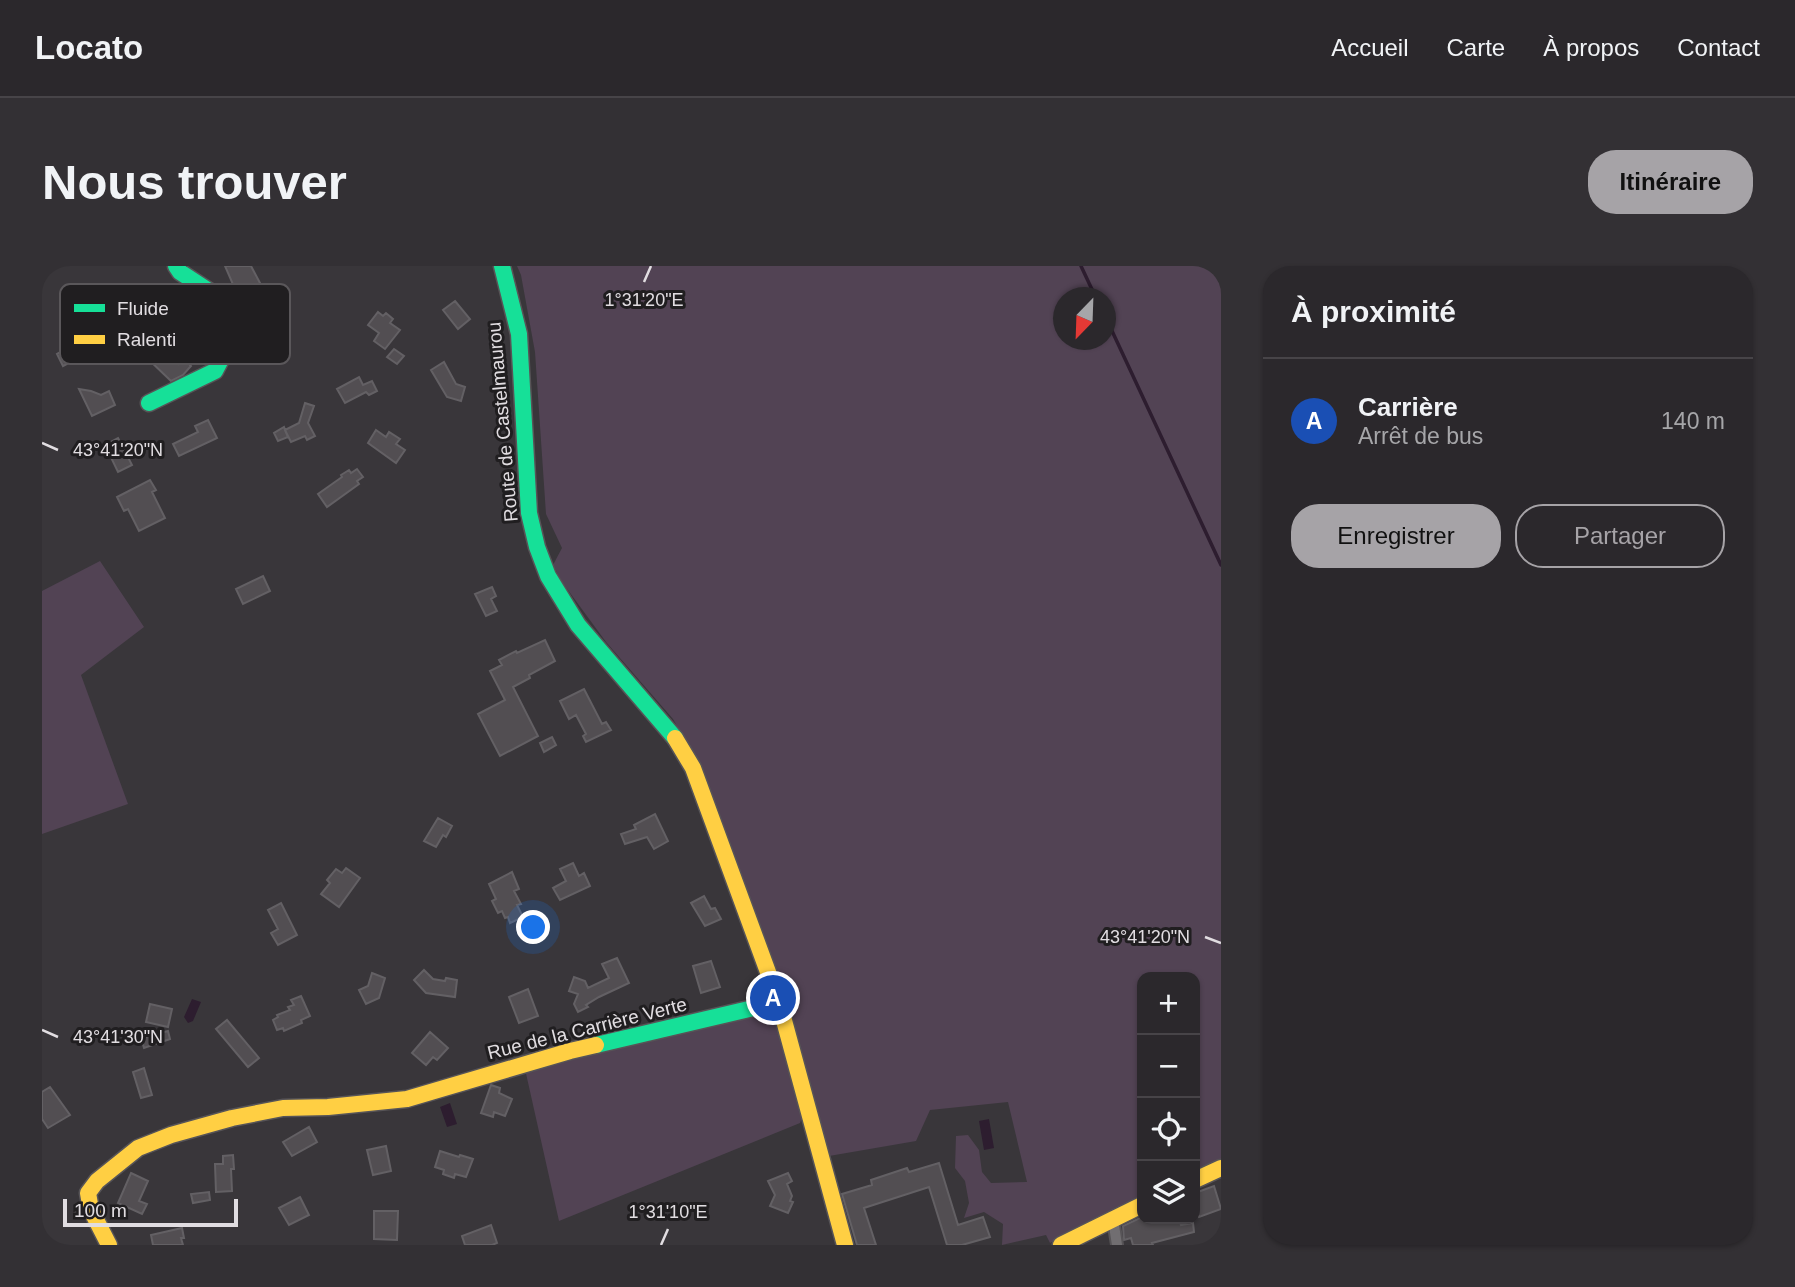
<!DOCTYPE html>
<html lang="fr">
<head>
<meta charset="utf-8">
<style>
	:root { --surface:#2b282c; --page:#333034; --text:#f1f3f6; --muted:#a6a6a9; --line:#474448; --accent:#a6a3a7 }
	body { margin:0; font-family:Helvetica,sans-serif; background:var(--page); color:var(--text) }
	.controls { position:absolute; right:21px; bottom:21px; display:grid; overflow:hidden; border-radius:14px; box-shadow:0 2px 5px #0004 }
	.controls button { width:63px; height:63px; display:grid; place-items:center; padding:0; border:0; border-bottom:2px solid var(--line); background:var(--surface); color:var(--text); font:35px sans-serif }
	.compass { position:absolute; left:1011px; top:21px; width:63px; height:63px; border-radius:50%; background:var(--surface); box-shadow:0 2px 5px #0004; rotate:203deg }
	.scale { position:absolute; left:21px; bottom:18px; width:175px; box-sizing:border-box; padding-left:7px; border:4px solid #e1dde1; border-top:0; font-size:19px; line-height:24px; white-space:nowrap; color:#e1dde1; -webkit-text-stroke:5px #201e20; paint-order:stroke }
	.you { position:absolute; left:492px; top:662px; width:24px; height:24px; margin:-18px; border:5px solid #fff; border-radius:50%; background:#1a73e8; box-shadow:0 0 0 10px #1a73e833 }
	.badge { display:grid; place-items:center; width:46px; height:46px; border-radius:50%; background:var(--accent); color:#fff; font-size:23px; font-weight:700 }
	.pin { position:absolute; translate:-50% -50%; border:4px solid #fff; box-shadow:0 2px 7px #0006 }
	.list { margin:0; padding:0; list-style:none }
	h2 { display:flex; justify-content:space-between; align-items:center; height:91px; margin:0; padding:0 28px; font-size:30px }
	h2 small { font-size:23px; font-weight:400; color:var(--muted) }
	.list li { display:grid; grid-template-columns:46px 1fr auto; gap:21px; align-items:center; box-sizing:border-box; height:126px; padding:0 28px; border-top:2px solid var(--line) }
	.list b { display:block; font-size:26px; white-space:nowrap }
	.list p { margin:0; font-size:23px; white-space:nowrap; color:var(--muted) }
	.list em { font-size:23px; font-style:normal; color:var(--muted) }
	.actions { display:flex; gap:14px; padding:21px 28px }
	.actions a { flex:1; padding:16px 0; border:2px solid var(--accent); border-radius:28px; text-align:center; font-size:24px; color:var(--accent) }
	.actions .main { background:var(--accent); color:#111 }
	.icon { flex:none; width:38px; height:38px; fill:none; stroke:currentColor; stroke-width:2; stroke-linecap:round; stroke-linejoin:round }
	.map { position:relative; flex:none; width:1179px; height:979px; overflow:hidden; border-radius:28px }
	header { display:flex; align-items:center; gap:42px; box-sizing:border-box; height:98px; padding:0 35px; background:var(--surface); border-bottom:2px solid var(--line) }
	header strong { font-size:33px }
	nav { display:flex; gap:38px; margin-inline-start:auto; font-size:24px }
	.intro { display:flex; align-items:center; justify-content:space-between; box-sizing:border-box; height:168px; padding:0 42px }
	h1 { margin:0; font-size:49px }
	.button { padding:18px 32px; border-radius:28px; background:var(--accent); color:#111; font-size:24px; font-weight:700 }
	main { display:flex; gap:42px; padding:0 42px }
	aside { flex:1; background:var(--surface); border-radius:28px; box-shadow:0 2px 5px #0004 }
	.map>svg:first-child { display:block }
</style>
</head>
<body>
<header>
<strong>Locato</strong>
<nav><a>Accueil</a><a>Carte</a><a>À propos</a><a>Contact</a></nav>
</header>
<div class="intro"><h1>Nous trouver</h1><a class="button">Itinéraire</a></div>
<main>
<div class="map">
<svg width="1179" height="979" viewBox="0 0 1179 979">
	<rect width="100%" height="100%" fill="#39363a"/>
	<path fill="#524354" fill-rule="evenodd" d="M475,0H1179V897L1153,909V711H1100V932L1043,958L1008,977L1004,969L960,979L961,958L942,946L922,952L927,937L923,915L913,902L914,870L926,869L937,884L940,906L949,917L985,916L966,836L888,844L874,875L787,890L659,502L631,453L564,376L520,316L511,299L520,282L504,248L493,86L479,9ZM1022,32H1064V74H1022Z
		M58,295L102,361L39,409L86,538L0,568V325Z
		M729,746L743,782L760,851L758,857L517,955L483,803Z"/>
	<path fill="#2d1d2f" d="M150,733L159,736L151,755L146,757L142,751Z
		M408,837L415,858L405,861L398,841Z
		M947,853L952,882L942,884L937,855Z"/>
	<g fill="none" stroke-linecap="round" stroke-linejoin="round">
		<path stroke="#2d1d2f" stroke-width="3.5" d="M1039,0L1054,32
			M1064,52L1179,299"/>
	</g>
	<path fill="#524e52" stroke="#636064" stroke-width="2" d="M183,0H209L219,19L206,27L204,25L196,30Z
		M413,35L428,53L416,63L401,44Z
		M336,46L341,50L344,47L351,53L348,57L358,64L343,83L332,75L337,67L326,59Z
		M42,73L48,85L21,100L15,88Z
		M118,81L136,98L141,92L149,100L141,109L129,115L106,93Z
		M352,83L362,90L355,98L345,91Z
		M402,96L414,118L423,121L419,135L405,131L389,104Z
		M317,111L321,119L330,115L335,125L327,129L324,126L303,137L295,123Z
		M37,123L49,125L59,129L67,125L73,139L50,150Z
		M263,137L272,140L266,157L273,170L265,174L263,170L249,176L243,164L246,171L236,175L232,167L242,161L243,164L257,157Z
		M166,154L175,172L137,190L131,178L156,166L153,160Z
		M334,164L344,171L347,166L358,173L354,178L363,184L354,197L326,177Z
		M76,172L90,199L76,206L63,179Z
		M315,203L321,211L315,215L317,218L285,241L276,228L300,211L299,209L307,204L309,207Z
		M108,214L114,224L110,226L123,252L97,265L86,243L82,245L75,231Z
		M221,310L228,325L201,338L194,323Z
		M450,321L454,330L449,333L455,345L444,350L433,328Z
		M503,374L513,395L487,409L488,412L471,421L496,470L458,490L436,448L463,434L448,405L460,399L457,394L474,385L475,387Z
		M542,423L560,458L564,456L569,464L544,476L541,470L544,468L534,449L527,453L518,435Z
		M510,471L514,479L502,486L498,477Z
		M613,548L626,575L612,583L605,571L583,578L579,568L594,563L592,559Z
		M396,552L410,560L404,571L401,569L394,581L382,575Z
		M531,597L537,610L542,607L548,620L518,634L511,622L524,615L518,603Z
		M304,602L318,612L297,641L279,628L288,617L285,614L294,603L300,607Z
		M470,606L477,623L472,625L479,638L475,639L481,651L468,657L466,651L463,652L460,645L456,647L450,635L454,633L447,618Z
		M662,630L669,643L673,642L679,653L663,660L649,637Z
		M239,637L255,669L236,679L229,667L236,663L226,644Z
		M575,692L587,717L557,731L544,739L546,741L536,746L532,738L536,728L527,725L532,711L543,715L546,722L567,712L560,698Z
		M669,695L678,721L659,727L651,700Z
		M382,704L391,713L403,715L404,712L415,714L413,731L384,727L372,714Z
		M330,707L343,712L337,732L324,738L317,724L326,720Z
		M486,723L496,750L477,757L467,731Z
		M259,730L268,750L259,754L260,757L242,765L241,762L235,764L231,754L236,751L235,749L248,744L246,741L252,739L249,734Z
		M108,738L130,743L126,761L104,756Z
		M185,754L217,792L206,801L174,763Z
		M126,765L128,773L102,782L99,772Z
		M388,766L406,782L395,794L391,791L384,799L370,787Z
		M102,802L110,829L99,832L91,806Z
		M449,819L458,822L457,827L470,833L463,850L452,846L451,851L439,847Z
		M8,821L28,849L6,862L0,853V826Z
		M267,861L275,876L250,890L241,876Z
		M344,880L349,905L331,909L325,884Z
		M398,885L417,891L418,889L431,893L424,911L413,908L412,912L401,908L402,904L393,901Z
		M191,889L192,903H189L190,925L174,926L173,898H181V890Z
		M897,897L916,959L941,951L948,971L920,979H905L887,921L822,942L834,979H815L800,928L830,919L829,914L865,902L867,906Z
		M89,907L106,915L97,935L105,938L100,948L76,937Z
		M746,907L750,915L745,918L750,930L748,935L751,936L746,947L728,940L733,929L726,915Z
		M1172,920L1179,943L1157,951L1153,940V927Z
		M167,926L168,934L151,937L149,928Z
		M258,931L267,949L247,959L237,942Z
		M332,945H356L355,974L332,973Z
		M1100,951V953H1137L1139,959L1151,957L1152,966L1110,977L1111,979H1091L1089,972L1082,974L1081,960Z
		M449,959L455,977L450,979H423L420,970Z
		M140,962L142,972H139L141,979H111L109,969Z"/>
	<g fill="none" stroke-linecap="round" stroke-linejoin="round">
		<g stroke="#575457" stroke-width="14">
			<path id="street" d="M1071,953L1075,979"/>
		</g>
		<g stroke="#575457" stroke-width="19">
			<path id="fast" d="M460,0L477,68L487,247L495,281L506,310L536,359L633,472
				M107,137L173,105L188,76L173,29L138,6L134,0
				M554,779L737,736"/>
		</g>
		<g stroke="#575457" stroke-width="19">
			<path id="slow" d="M633,472L651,502L737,736L803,979
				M1153,914L1179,902
				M67,979L49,944L46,927L55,915L96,882L129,869L190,852L241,842L286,841L365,833L528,785L554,779
				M1019,979L1100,939"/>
		</g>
		<use href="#street" stroke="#716e71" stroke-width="10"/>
		<use href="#fast" stroke="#16e098" stroke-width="16"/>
		<use href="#slow" stroke="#ffcf43" stroke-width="16"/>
	</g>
	<path fill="none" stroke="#e1dde1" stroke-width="2.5" d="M602,16L609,0M0,177L16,184M1163,671L1179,677M0,764L16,771M619,979L626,963"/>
	<g text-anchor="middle" stroke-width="6" stroke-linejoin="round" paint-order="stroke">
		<g font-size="19" fill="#e1dde1" stroke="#201e20">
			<text transform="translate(460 156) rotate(-95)" y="7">Route de Castelmaurou</text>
			<text transform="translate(545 762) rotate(-14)" y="7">Rue de la Carrière Verte</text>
		</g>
	</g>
	<rect x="18" y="18" width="230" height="80" rx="10" fill="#201e20" stroke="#5a575a" stroke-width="2"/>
	<rect x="32" y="38" width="31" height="8" fill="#16e098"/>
	<rect x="32" y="69" width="31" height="9" fill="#ffcf43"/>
	<g font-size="19" fill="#e1dde1">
		<text x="75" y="49">Fluide</text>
		<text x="75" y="80">Ralenti</text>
	</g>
	<g font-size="18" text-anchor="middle" fill="#e1dde1" stroke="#201e20" stroke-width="6" stroke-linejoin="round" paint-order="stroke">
		<text x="602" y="40">1°31'20"E</text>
		<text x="76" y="190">43°41'20"N</text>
		<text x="1103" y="677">43°41'20"N</text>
		<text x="76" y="777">43°41'30"N</text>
		<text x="626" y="952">1°31'10"E</text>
	</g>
</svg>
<div class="controls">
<button>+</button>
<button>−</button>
<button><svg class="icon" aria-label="locate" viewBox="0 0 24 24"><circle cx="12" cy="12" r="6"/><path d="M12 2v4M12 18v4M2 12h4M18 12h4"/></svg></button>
<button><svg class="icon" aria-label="layers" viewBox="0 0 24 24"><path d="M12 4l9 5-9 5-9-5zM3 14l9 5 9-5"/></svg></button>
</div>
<svg class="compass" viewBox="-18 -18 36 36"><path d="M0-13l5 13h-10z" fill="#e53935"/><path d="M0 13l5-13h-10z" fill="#a6a6a9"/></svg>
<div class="scale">100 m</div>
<div class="you"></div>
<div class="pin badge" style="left:731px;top:732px;background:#1a4fb4">A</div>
</div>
<aside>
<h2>À proximité<small></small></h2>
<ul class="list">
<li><span class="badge" style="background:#1a4fb4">A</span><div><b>Carrière</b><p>Arrêt de bus</p></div><em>140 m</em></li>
</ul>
<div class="actions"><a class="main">Enregistrer</a><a>Partager</a></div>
</aside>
</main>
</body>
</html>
